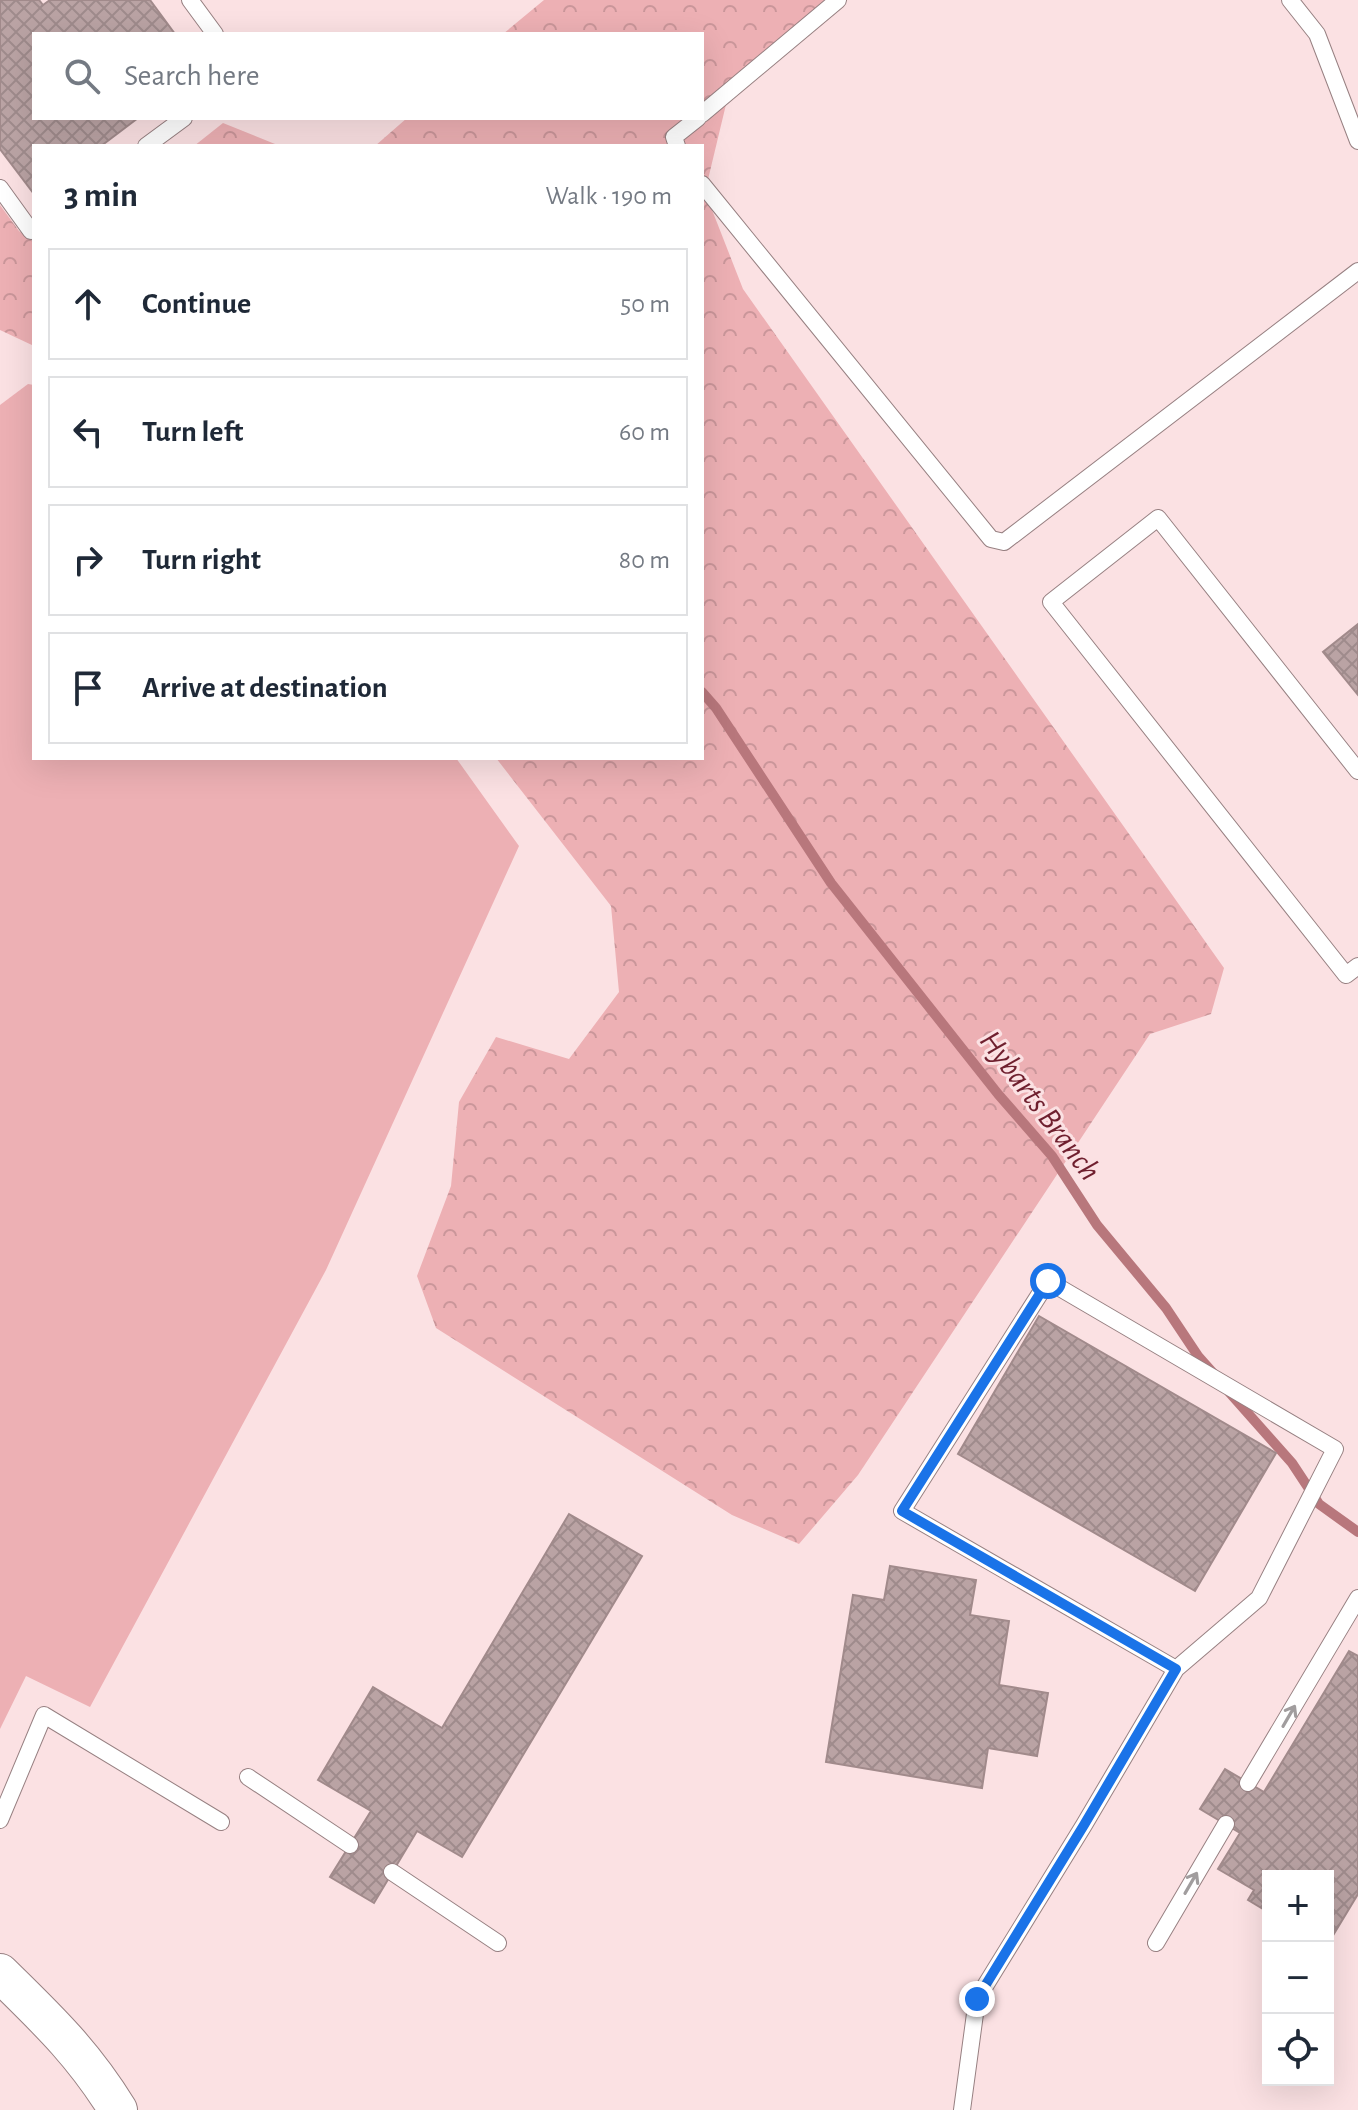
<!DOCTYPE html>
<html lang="en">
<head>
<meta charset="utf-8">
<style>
	:root { --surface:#fff; --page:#f6f6f7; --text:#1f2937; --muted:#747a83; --line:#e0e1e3 }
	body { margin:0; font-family:"Alegreya Sans",sans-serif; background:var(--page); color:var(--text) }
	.controls { position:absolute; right:24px; bottom:24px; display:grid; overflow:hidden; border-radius:0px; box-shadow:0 8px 32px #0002 }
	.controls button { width:72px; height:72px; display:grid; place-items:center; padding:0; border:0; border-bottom:2px solid var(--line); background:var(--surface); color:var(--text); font:40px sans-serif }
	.stop { position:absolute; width:24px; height:24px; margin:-18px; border:6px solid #1a73e8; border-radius:50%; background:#fff }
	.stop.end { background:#1a73e8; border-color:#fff; box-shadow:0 2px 8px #0008 }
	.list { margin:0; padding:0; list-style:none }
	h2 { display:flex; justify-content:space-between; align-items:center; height:104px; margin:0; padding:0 32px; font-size:34px }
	h2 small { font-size:26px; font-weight:400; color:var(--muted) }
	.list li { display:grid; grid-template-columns:52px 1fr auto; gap:24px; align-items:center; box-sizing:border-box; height:112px; margin:0 16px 16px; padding:0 16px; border:2px solid var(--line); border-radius:0px }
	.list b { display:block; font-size:30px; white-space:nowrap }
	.list em { font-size:26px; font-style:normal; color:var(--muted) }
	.icon { flex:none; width:44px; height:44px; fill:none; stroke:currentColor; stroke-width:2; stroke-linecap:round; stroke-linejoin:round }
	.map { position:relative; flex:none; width:1358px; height:2110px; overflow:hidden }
	.search { position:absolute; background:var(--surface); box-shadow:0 8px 32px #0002; left:32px; top:32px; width:672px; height:88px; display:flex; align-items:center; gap:20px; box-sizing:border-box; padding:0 28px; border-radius:0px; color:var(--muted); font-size:30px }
	.panel { position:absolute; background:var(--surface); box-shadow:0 8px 32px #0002; left:32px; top:144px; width:672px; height:616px; border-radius:0px }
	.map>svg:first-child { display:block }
</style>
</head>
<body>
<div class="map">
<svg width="1358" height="2110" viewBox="0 0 1358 2110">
	<defs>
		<pattern id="forest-crowns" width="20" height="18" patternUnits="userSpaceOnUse" patternTransform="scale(2)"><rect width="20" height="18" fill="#edb0b4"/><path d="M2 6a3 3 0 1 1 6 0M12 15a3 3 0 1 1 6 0" fill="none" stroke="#ca969a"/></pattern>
		<pattern id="building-cross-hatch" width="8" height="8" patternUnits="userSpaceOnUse" patternTransform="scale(2)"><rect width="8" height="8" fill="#baa3a4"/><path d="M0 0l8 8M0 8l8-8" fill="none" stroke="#9f8b8c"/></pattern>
	</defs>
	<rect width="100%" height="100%" fill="#fbe1e3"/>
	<path fill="#edb0b4" d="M28,384L34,385V758H456L519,846L326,1270L90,1707L26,1676L0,1729V405Z"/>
	<path fill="url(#forest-crowns)" d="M544,0H847L729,92L705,192L743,289L1224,968L1211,1014L1150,1034L858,1475L799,1544L732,1515L436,1328L417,1276L451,1186L459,1102L496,1037L569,1059L619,992L611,906L496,758H702V146H375L407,118H702V34H503Z
		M223,123L280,146H194Z
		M0,205L19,231L34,242V346L0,330Z"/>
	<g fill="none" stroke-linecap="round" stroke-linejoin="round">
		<path stroke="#b8777c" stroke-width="10" d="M702,692L716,708L831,883L998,1094L1052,1156L1097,1225L1166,1308L1198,1356L1214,1374
			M1229,1392L1292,1463L1319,1504L1358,1532"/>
	</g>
	<path fill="url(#building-cross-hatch)" stroke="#a18a8b" stroke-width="2" d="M0,0H39L43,5L50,0H150L175,34H34V118H138L101,146H34V194L0,149Z
		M1358,624V695L1323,652Z
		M1039,1316L1276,1453L1195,1591L958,1454Z
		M569,1514L642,1556L462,1857L417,1831L374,1903L330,1877L371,1811L318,1780L373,1687L442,1728Z
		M890,1566L976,1580L970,1615L1009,1621L999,1685L1048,1693L1037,1756L988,1748L982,1788L826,1762L853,1595L884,1600Z
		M1349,1651L1358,1656V1894L1332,1937L1328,1934V1876H1268V1912L1248,1900L1254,1890L1218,1869L1240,1833L1200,1809L1225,1769L1264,1792Z"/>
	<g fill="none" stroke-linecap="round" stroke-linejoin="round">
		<g stroke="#978082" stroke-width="18">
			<path id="service" d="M190,0L215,34
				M1290,0L1317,34L1358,141
				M702,114L838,0
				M146,146L184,118
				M677,146L674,137L698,118
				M702,184L991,539L1004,542L1358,271
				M0,188L31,231L34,229
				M1358,771L1158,518L1051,602L1346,975L1358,966
				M248,1777L350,1845
				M1248,1783L1358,1598
				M0,1820L44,1715L221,1822
				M392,1872L498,1943
				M1156,1943L1226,1824
				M962,2110L977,1999L1084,1825L1176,1669L1259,1598L1335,1449L1048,1281L902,1511L1176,1669"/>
		</g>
		<g stroke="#978082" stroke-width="40">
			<path id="tertiary" d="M0,1973C47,2019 83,2053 118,2110"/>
		</g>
		<use href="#service" stroke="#fff" stroke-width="16"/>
		<use href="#tertiary" stroke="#fff" stroke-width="38"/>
	</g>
	<defs><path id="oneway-shaft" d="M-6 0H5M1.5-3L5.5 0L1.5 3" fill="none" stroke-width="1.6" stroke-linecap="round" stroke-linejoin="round" transform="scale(2)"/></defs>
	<g stroke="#a19d9e">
		<use href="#oneway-shaft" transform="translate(1289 1716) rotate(-60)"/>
		<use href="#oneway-shaft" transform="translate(1191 1883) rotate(-60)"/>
	</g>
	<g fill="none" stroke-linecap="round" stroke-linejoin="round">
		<path stroke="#1a73e8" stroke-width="10" d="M977,1999L1084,1825L1176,1669L902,1511L1048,1281"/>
	</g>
	<g text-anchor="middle" stroke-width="6" stroke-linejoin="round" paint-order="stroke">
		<g font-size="32" font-style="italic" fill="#6f1f2e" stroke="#fbe1e3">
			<text transform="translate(1041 1105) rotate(53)" y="11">Hybarts Branch</text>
		</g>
	</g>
</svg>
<div class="controls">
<button>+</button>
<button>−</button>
<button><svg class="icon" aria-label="locate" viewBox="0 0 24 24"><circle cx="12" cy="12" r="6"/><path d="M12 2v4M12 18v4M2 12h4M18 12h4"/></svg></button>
</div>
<div class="stop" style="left:1048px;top:1281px"></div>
<div class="stop end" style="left:977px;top:1999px"></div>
<div class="search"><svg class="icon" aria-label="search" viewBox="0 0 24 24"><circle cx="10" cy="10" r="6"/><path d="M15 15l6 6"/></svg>Search here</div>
<section class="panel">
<h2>3 min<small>Walk · 190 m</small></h2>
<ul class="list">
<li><svg class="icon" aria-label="ahead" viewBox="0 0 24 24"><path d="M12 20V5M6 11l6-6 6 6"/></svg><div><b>Continue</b></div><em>50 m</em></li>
<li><svg class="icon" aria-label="left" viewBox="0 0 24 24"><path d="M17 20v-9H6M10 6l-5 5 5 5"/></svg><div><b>Turn left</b></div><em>60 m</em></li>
<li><svg class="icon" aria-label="right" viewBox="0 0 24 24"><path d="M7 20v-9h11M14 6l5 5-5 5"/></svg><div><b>Turn right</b></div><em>80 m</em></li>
<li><svg class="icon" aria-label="arrive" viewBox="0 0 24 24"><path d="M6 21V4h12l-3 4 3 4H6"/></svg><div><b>Arrive at destination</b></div></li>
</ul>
</section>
</div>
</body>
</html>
